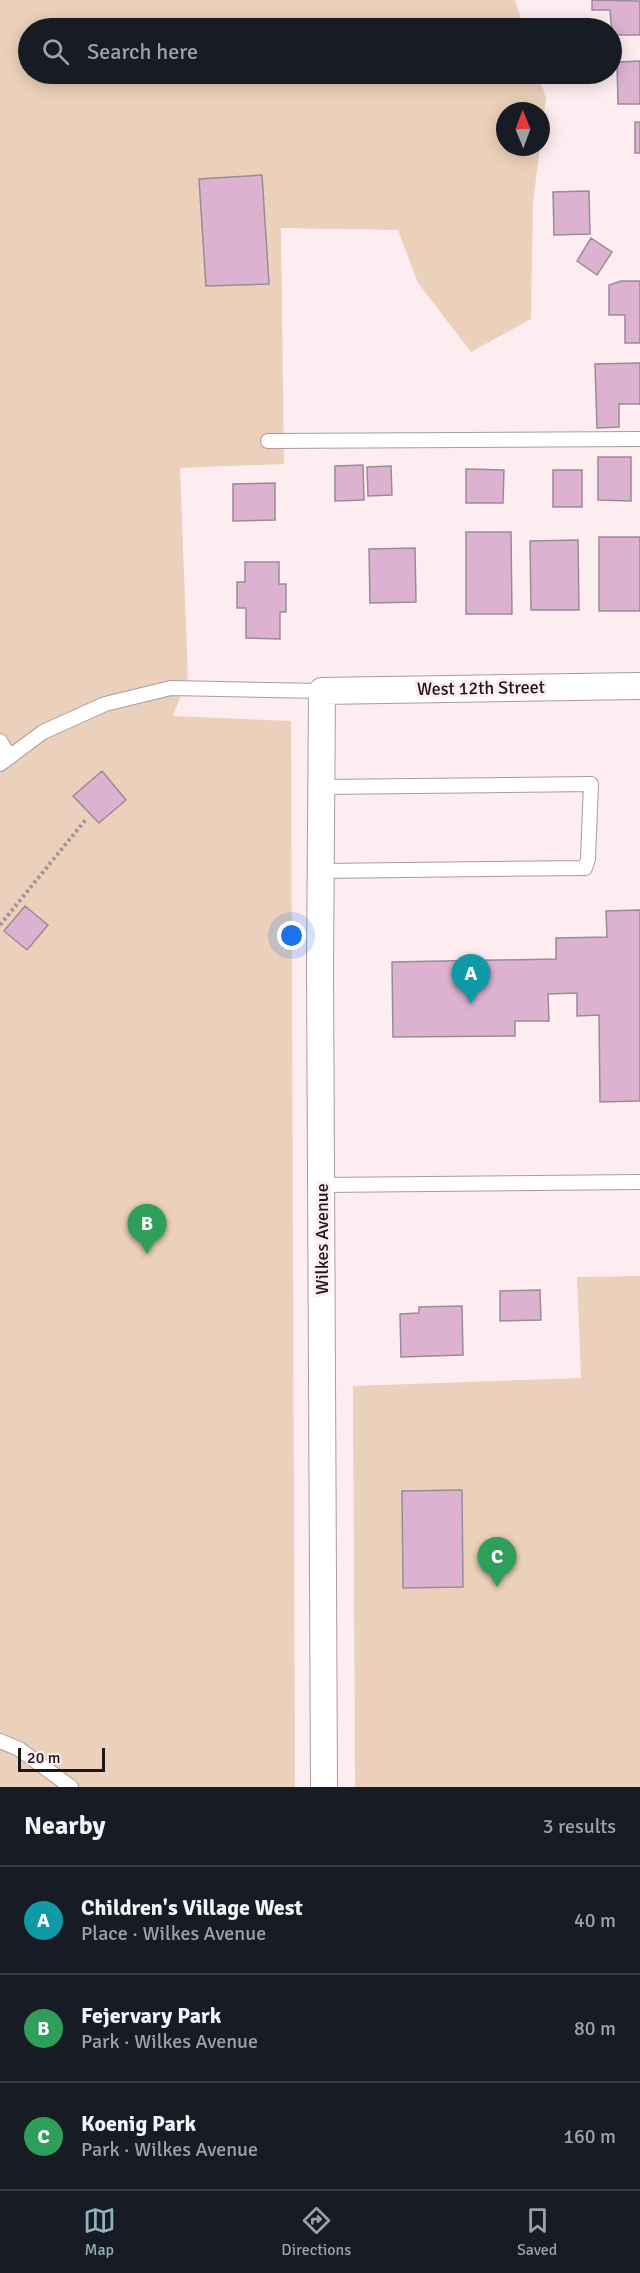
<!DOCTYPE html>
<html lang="en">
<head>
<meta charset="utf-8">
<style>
	:root { --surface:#171b24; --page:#20242c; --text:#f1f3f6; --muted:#9ea1a6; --line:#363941; --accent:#92b2bc }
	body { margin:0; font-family:Signika,sans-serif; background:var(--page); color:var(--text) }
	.compass { position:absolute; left:496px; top:102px; width:54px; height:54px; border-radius:50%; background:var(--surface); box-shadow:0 3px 15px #0003; rotate:359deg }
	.scale { position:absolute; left:18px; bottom:15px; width:87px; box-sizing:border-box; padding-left:6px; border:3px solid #1c1718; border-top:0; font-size:16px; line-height:21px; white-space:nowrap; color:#1c1718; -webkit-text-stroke:4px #feedf0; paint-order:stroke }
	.you { position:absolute; left:292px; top:936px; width:21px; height:21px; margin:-15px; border:4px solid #fff; border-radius:50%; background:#1a73e8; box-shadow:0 0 0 9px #1a73e833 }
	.badge { display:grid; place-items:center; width:39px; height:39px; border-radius:50%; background:var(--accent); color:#fff; font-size:20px; font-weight:700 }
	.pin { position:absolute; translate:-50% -50px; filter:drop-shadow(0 2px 3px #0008) }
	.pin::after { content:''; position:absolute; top:32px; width:21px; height:18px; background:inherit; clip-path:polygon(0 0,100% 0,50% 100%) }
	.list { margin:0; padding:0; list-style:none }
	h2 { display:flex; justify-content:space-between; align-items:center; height:78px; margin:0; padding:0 24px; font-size:26px }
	h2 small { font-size:20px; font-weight:400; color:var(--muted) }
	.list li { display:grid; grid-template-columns:39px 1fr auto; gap:18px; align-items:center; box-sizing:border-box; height:108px; padding:0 24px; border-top:2px solid var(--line) }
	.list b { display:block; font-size:22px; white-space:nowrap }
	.list p { margin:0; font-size:20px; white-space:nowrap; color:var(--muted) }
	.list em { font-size:20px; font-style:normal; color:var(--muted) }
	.icon { flex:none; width:33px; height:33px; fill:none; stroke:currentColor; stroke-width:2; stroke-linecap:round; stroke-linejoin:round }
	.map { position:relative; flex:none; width:640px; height:1787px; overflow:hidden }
	.search { position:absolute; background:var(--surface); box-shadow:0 3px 15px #0003; left:18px; right:18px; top:18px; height:66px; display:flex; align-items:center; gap:15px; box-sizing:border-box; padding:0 21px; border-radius:33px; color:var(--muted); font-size:22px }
	.sheet { height:402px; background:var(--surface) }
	nav { display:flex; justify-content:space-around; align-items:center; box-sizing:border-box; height:84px; border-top:2px solid var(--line); background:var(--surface); font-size:16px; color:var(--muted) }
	nav a { display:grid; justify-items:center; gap:3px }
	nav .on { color:var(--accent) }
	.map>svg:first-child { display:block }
</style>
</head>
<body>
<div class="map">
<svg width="640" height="1787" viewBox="0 0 640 1787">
	<rect width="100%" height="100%" fill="#feedf0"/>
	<path fill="#ebd1bb" d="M0,0H515L524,28H28V74H538L546,98L541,137V111H505V147H540L533,202L531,319L471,352L418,283L398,230L281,228L284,464L180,468L188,677L173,716L291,721L295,1787H0Z
		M640,1276V1787H355L353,1386L581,1378L577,1277Z"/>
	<path fill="#ddb2d0" stroke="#988c95" stroke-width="1.5" d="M592,0L640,1V35H612L610,10H592Z
		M640,61V104H618L617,62Z
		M635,122H640V153H635Z
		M262,175L269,284L206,286L199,179Z
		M589,191L590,234L554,235L553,192Z
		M591,238L612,252L597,275L577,261Z
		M621,281H640V343H625V315H609V285Z
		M640,363V404H619V427L597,428L595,364Z
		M598,457H631V501L598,500Z
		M363,465L364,500L335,501V466Z
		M391,466L392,495L368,496L367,467Z
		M466,469L504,470L503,503H466Z
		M553,470H582V507H553Z
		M275,483V520L233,521V484Z
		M466,532H511L512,614H466Z
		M599,537H640V611H599Z
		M578,540L579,610H531L530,541Z
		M415,548L416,602L370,603L369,549Z
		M245,562H279V584H286V612H280V639L246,638V608H237V582H245Z
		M102,771L126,800L99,823L73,796Z
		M25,906L48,925L27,950L4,931Z
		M640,910V1101L600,1102L599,1015L577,1016V993L548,994L549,1021H515V1036L393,1037L392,962L556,959V938L607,937L606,911Z
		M540,1290L541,1320L500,1321V1291Z
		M462,1306L463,1355L401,1357L400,1314L419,1313V1307Z
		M462,1490L463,1587L403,1588L402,1491Z"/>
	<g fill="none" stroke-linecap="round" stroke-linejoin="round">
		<g stroke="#aa9b9d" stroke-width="16">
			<path id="lane" d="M268,441L640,439
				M0,741L10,757
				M0,764L43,732L105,704L171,688L322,691
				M320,871L585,868L588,859L591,784L321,787
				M322,1185L640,1182
				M0,1741L19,1749L71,1787"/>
		</g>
		<g stroke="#aa9b9d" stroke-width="28">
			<path id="street" d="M324,1787L320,968L322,691L640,686"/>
		</g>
		<path stroke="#a29698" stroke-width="4" stroke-dasharray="3 3" stroke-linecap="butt" d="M0,925L87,818"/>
		<use href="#lane" stroke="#fff" stroke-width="14"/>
		<use href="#street" stroke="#fff" stroke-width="26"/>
	</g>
	<g text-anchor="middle" stroke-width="6" stroke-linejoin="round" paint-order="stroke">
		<g font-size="18" fill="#1c1718" stroke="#feedf0">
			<text transform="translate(481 688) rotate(-1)" y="6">West 12th Street</text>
			<text transform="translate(322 1239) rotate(-90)" y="6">Wilkes Avenue</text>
		</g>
	</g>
</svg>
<svg class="compass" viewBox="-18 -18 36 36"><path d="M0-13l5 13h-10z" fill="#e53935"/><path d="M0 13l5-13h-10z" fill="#9ea1a6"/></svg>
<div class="scale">20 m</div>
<div class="you"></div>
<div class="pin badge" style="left:471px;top:1004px;background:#0f9aa8">A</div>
<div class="pin badge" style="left:147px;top:1254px;background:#2e9e5b">B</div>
<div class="pin badge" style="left:497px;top:1587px;background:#2e9e5b">C</div>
<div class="search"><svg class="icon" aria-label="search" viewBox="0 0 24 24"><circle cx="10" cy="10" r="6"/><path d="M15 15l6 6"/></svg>Search here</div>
</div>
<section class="sheet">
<h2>Nearby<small>3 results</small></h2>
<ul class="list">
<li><span class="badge" style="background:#0f9aa8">A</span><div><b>Children's Village West</b><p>Place · Wilkes Avenue</p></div><em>40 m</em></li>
<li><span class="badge" style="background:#2e9e5b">B</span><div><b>Fejervary Park</b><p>Park · Wilkes Avenue</p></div><em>80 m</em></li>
<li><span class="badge" style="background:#2e9e5b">C</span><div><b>Koenig Park</b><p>Park · Wilkes Avenue</p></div><em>160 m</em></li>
</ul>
</section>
<nav>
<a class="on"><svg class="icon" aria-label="map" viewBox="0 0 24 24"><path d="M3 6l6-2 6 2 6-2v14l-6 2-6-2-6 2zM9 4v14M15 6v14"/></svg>Map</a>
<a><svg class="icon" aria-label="directions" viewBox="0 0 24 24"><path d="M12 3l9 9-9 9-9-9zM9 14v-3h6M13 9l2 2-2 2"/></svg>Directions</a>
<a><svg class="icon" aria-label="saved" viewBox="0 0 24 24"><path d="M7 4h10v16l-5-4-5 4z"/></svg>Saved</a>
</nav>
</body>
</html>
